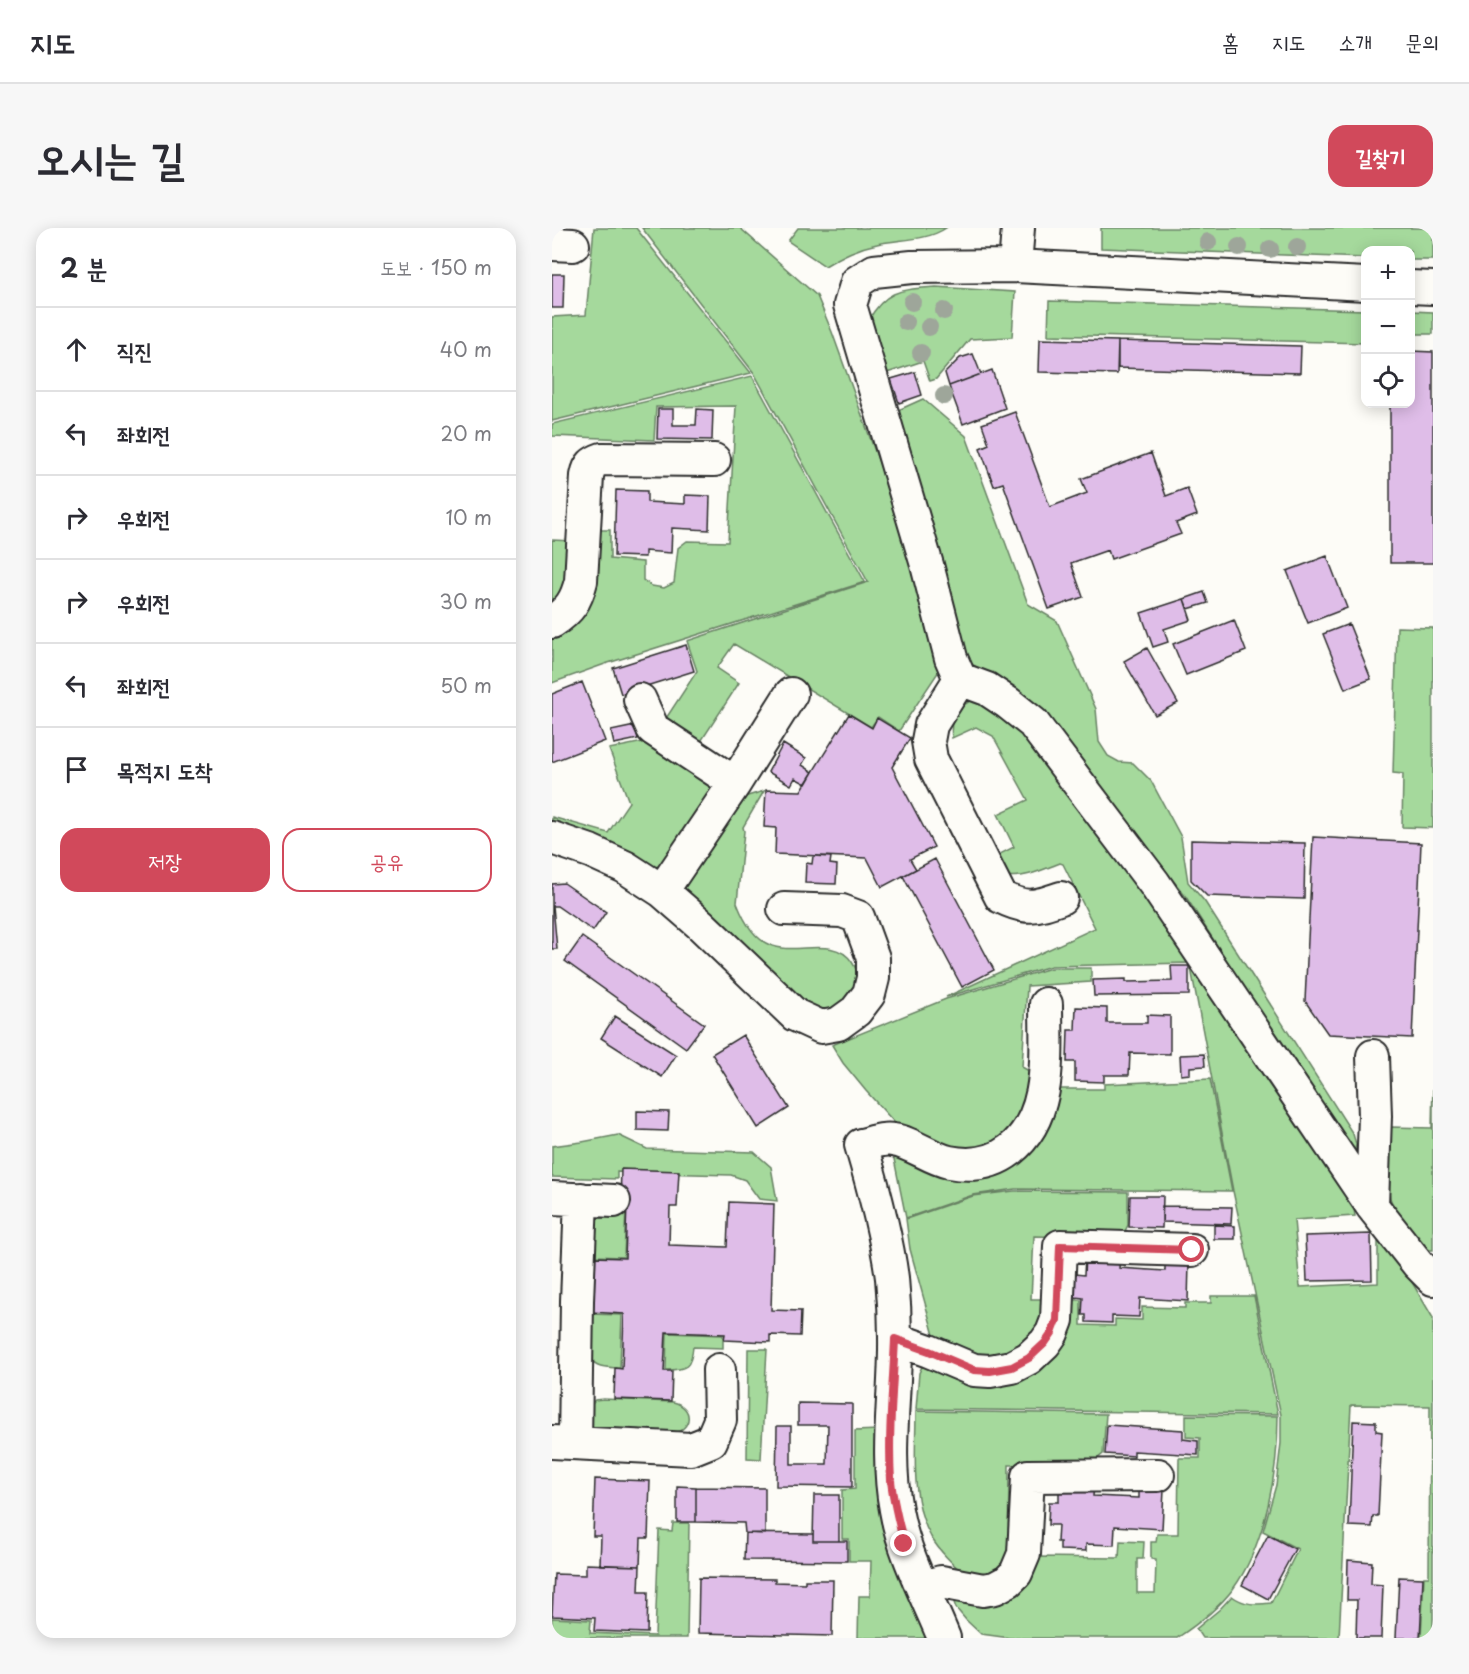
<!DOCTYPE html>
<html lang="ko">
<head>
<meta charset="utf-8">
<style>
	:root { --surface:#fff; --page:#f7f7f7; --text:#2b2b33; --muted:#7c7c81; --line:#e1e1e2; --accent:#d1495b }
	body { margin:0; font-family:"Playpen Sans","Poor Story",sans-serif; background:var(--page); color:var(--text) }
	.controls { position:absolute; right:18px; top:18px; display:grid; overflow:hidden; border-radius:12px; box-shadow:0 3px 15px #0003 }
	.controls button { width:54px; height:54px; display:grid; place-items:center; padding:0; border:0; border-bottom:2px solid var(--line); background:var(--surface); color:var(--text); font:30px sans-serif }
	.stop { position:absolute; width:18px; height:18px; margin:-14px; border:4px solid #d1495b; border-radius:50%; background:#fff }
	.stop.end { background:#d1495b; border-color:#fff; box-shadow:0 2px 6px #0008 }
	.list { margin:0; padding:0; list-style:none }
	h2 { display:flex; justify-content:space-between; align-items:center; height:78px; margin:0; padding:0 24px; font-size:26px }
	h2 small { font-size:20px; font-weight:400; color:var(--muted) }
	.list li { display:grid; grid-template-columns:39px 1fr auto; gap:18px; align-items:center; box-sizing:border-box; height:84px; padding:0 24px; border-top:2px solid var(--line) }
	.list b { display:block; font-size:22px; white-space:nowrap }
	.list em { font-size:20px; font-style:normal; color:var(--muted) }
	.actions { display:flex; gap:12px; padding:18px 24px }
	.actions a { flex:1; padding:14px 0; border:2px solid var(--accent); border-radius:18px; text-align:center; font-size:21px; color:var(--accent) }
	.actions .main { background:var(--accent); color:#fff }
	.icon { flex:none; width:33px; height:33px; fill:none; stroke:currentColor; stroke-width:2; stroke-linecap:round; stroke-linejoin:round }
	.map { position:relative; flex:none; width:881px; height:1410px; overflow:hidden; border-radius:18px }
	header { display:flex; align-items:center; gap:36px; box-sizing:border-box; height:84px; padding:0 30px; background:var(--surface); border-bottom:2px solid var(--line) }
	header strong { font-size:28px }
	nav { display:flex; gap:33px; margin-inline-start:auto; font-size:21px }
	.intro { display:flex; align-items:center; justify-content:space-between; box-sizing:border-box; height:144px; padding:0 36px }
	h1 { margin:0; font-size:42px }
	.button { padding:15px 27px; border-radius:18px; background:var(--accent); color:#fff; font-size:21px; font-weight:700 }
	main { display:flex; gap:36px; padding:0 36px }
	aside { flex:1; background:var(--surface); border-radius:18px; box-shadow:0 3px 15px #0003 }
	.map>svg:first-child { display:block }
</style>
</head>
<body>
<header>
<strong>지도</strong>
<nav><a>홈</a><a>지도</a><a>소개</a><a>문의</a></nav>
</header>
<div class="intro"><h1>오시는 길</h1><a class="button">길찾기</a></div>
<main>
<aside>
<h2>2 분<small>도보 · 150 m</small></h2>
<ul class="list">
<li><svg class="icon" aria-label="ahead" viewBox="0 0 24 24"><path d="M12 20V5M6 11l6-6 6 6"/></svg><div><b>직진</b></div><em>40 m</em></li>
<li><svg class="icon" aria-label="left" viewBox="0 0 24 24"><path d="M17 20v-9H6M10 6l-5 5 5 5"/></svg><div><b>좌회전</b></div><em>20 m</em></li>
<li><svg class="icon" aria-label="right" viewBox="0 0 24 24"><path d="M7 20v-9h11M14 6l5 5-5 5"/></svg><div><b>우회전</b></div><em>10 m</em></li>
<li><svg class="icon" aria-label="right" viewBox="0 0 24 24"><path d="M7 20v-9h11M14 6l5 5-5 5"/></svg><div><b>우회전</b></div><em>30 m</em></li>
<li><svg class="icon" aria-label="left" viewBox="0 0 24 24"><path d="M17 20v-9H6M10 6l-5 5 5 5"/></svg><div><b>좌회전</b></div><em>50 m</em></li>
<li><svg class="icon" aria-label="arrive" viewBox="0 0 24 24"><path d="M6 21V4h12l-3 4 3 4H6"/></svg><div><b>목적지 도착</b></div></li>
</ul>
<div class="actions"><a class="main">저장</a><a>공유</a></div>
</aside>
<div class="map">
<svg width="881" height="1410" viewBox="0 0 881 1410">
	<rect width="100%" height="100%" fill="#fdfcf7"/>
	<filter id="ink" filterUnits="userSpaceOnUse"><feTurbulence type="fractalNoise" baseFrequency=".0167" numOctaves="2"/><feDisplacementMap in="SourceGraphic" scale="12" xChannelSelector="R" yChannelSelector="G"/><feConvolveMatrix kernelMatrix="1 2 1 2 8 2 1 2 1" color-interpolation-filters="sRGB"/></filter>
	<g filter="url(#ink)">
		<path fill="#a5d99c" stroke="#688264" stroke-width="1.5" d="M42,0H84L199,145L0,193V89L34,87Z
			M90,0H188L265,68L280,104L357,318L389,436L387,443L347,503L326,489L319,499L182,416L165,440L187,455L144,521L109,498L145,443L135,413L316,354L202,145Z
			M246,0H394C375,13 347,11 325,16C305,20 290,28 273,38L236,13Z
			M549,0H881V32H859L858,22H814L813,30L549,20Z
			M384,59L463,64L460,109L418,111L384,151L378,153L371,133L329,147L316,93C334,61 349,62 384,59Z
			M497,73L813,82V115L496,107Z
			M859,83L881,84V106H859Z
			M200,148L313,354L53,436L0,455V399L42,302H58V331L91,334V352L100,358L112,360L122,355L126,320L135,313L176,314L184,178L104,179L102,212L0,208V196Z
			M371,171L414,208L476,376L505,393L544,481L547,514L556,528L567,534L581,535L599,553L629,609L636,654L653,674L801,906L804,916L803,923L798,924L634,669L554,566L482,477L466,462L449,451L427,441L419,435L411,416L342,184Z
			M0,312L22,313L25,329L0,387Z
			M845,399L881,400V600L850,599L851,546L841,545Z
			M425,470L445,473L640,729L801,974L803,988L742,992L748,1059L826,1055V1010L841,1022L881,1090V1410H869L872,1349H877L878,1178L799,1177L787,1410H650L644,1401L668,1381L680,1368C692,1377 704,1377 719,1375L746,1321L711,1303L724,1257L729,1215V1187L681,963L638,735L499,738L394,769L543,700L511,636L508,635C492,641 473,651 455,648L444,628L462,619L446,586L476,572L441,508L424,499L400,510C397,488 405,478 425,470Z
			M101,512L166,553L113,637L102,639L0,597V589L56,605L77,574L57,521Z
			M212,563L191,599L192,603L185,675C191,691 201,710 218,717C243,728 282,707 300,734C312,752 303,763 295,780L260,785L133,663L132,659L189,570Z
			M499,740H539V754L475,758L470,839L477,843L479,858L466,893L444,916L411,928L352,905L314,863L291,835L280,817L394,771Z
			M658,851L680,963L463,961L421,967L354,990L341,926L416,944L504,861H552V856Z
			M881,852V1022C868,1023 864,1013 857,1003C851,993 842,982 838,970C834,955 838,917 839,899L880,900Z
			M66,907L95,921L202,924L219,939L225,973L207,971L193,952L179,947L65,944V951L0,949V918L30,914Z
			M462,963L576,964V997L572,1005L565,1010L482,1008L479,1071H495L486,1113L428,1136L383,1111L358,1021L354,991L421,968Z
			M74,979L72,1029L40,1028L41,992L46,983Z
			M659,1068H702L726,1186L364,1181L367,1145L374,1130L436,1151L515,1072H529V1097L563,1098V1091L590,1092V1079L633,1080V1075H659Z
			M38,1086L70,1087L68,1140C57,1139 45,1141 38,1130Z
			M115,1105L171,1107V1120L141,1119C139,1139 135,1142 114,1142Z
			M196,1121H215L209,1231L195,1230Z
			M51,1171L121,1174C142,1179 141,1201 120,1206L42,1201L37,1196L38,1177L43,1172Z
			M364,1183L554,1186L551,1226L546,1230V1237H457L456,1336L448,1347H413C401,1336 388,1324 379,1309C358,1272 364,1224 364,1183Z
			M634,1187L726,1188C726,1243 714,1316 681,1361C666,1381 646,1396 625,1410H458L429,1406L414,1392L404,1380L400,1369L483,1329L567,1330L568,1313L592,1314L591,1331H585V1365H603L604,1332L599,1331V1314H604L605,1306H626L627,1230H648V1210L634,1209Z
			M326,1202L377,1410H306L307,1368H318L319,1333H297V1311H290V1262L303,1261V1203Z
			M121,1295H137L135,1410H0V1390L39,1392L38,1405L103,1408L107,1302L120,1303Z"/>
		<path fill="#dfbde8" stroke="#2b2b2b" stroke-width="1.5" d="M0,46H12L11,80H0Z
			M488,111L566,113L565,146L487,144Z
			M566,113L749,118L748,145L566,140Z
			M858,123L881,124V335H838V176H858Z
			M421,126L429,146L397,158L393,145L408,130Z
			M440,142L453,180L411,196L397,158Z
			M363,144L370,167L347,175L339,151Z
			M106,181H121V197H144L145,181L161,182L160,212L105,211Z
			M463,184L498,279L535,265L529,251L599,225L614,268L635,260L645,287L624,295L629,306L559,331L556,322L519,335L531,369L497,381L451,255L442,258L428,220L437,216L430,196Z
			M64,262L95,263V274L133,276V267L158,268L157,302L120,300L119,325L93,323V329L62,328Z
			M775,328L795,380L756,395L735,343Z
			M652,364L656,375L636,381L632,371Z
			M632,371L639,392L612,401L616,414L601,419L589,385Z
			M682,392L694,423L634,447L621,416Z
			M797,396L819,451L793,461L771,406Z
			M134,417L142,443L69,466L61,440Z
			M595,420L626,475L603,487L572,433Z
			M30,454L53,513L0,534V466Z
			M297,486L320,500L325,490L358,510L340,539L382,619L358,631L364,641L330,659L315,630L223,626L224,600L212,599L214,562L249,563Z
			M83,498L86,511L62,516L59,503Z
			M231,516L254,530L250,537L261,544L254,556L243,550L239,557L216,544Z
			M761,609L869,615L860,810L776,806L753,773Z
			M639,612L753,615L752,671L655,668L639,652Z
			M261,628L279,629L278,636L285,637L284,656L253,655L254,635L260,636Z
			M383,631L442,742L410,759L351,648Z
			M12,655L54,684L41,703L5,678H1L5,721H0V656Z
			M30,709L152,796L134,820L13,733Z
			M619,738H637V767L542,768L541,752L574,751V754L620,753Z
			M524,779L555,780V795H595V787L618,788V826L578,825L577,847H552V854L523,853V834H515L516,802H523Z
			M63,788L124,827L110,849L49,810Z
			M191,807L237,880L206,900L160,826Z
			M652,826L653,838L638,839V846L629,847L628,827Z
			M85,883L117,884L116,903L85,902Z
			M69,941L127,943L125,979H118L117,1017L175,1019L177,974L222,976L219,1082L249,1083L248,1108L218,1107V1114L172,1112L173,1106L114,1104L112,1143H120L119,1173L62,1171L63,1140L70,1141L72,1086L38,1084L40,1029L73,1030L75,977H68Z
			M578,968H611L610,1000L577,999Z
			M610,978L680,979L679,996L610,994Z
			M662,997L683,998V1011H662Z
			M819,1006L820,1052L755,1053L753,1008Z
			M533,1028L568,1030L567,1040L613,1043V1034L637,1035L636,1073L588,1070L587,1089L560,1088V1095L534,1094V1087H530L531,1070L522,1069L523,1046L532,1047Z
			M246,1175L300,1176V1259L224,1258L225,1198H239V1236H275L276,1197H246Z
			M801,1193L824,1194V1203L830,1204L826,1288H821L820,1299L797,1298Z
			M555,1197L631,1202V1211L646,1213V1227L582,1223V1228L553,1226Z
			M43,1251L98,1253L96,1310H89L88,1338L48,1337L49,1308H41Z
			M507,1255L542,1257L541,1268L587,1270V1261L612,1262L610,1301L563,1298L562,1317L534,1316V1323L508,1322V1314H505L506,1297H496L497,1274H507Z
			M125,1258L144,1259V1294H125Z
			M144,1259L213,1260V1306L193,1305L192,1295L144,1294Z
			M262,1267H287V1313H261Z
			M193,1305L261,1306V1313H295V1333L192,1332Z
			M716,1307L743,1321L716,1371L690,1357Z
			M796,1332L820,1334L819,1356L831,1357L829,1410H804L805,1372H795Z
			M34,1336L88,1338L87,1364H96L95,1405L42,1403L43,1390L0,1388L2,1346L34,1347Z
			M847,1349L871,1350L868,1410H844Z
			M147,1350L223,1351V1354L253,1355V1352H281L280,1408L146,1405Z"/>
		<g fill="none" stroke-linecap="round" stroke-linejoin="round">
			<g stroke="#2b2b2b" stroke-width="36">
				<path id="minor" d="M0,16L21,17
					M463,38L466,0
					M858,59L881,60
					M0,394C18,382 24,373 29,353L35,248C37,237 41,234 50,231L162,232
					M408,451L435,461L456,475L481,495L602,655L820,978L866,1036L881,1051
					M88,472L101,501L183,555
					M0,610L38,623L73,639L110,663L148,696L243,787L269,799L286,796L304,783L317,766L321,750V730L306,689L290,683L232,681
					M110,663L183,555L239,466
					M509,670C483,679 475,682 449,669L379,531L376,513L379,497L408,451L399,430L375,337L298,77L305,54L322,43L360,39L463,38L814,56
					M0,970L62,973
					M820,978L823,888L821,828
					M343,1111L377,1123L422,1142L438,1143L460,1139L477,1130L493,1115L500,1105L505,1092L508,1018L640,1022
					M0,1214L139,1221L159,1213L168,1192L167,1142
					M23,1215L25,1073L29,971
					M371,1359L389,1354L431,1362L443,1360L456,1353L464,1345L472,1326L476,1248L606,1247
					M392,1410C375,1368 352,1327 344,1282C333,1225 344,1167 343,1109C343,1090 342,1070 340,1050C334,1005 322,961 309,917C319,915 331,910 341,912C359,914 378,930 397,934C418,938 440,936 458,922C501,888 494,825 494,776"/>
			</g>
			<use href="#minor" stroke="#fdfcf7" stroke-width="32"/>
		</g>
		<g fill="#9ea69a">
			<circle cx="656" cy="14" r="9"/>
			<circle cx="687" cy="19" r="9"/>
			<circle cx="745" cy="19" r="9"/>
			<circle cx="718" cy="21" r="9"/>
			<circle cx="360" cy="74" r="9"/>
			<circle cx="392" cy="83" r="9"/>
			<circle cx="354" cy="94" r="9"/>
			<circle cx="377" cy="99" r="9"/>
			<circle cx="369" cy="125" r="9"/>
			<circle cx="392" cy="168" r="9"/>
		</g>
	</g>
	<g fill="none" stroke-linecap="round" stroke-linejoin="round" filter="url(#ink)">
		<path stroke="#d1495b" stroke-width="8" d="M352,1316C347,1295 341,1274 339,1252C336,1205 341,1158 343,1111L377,1123L422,1142L438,1143L460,1139L477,1130L493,1115L500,1105L505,1092L508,1018L640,1022"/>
	</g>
</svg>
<div class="controls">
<button>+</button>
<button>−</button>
<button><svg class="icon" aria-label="locate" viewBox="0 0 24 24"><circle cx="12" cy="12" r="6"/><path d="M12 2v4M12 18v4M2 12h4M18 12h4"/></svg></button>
</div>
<div class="stop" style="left:640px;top:1022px"></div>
<div class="stop end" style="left:352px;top:1316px"></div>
</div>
</main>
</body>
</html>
